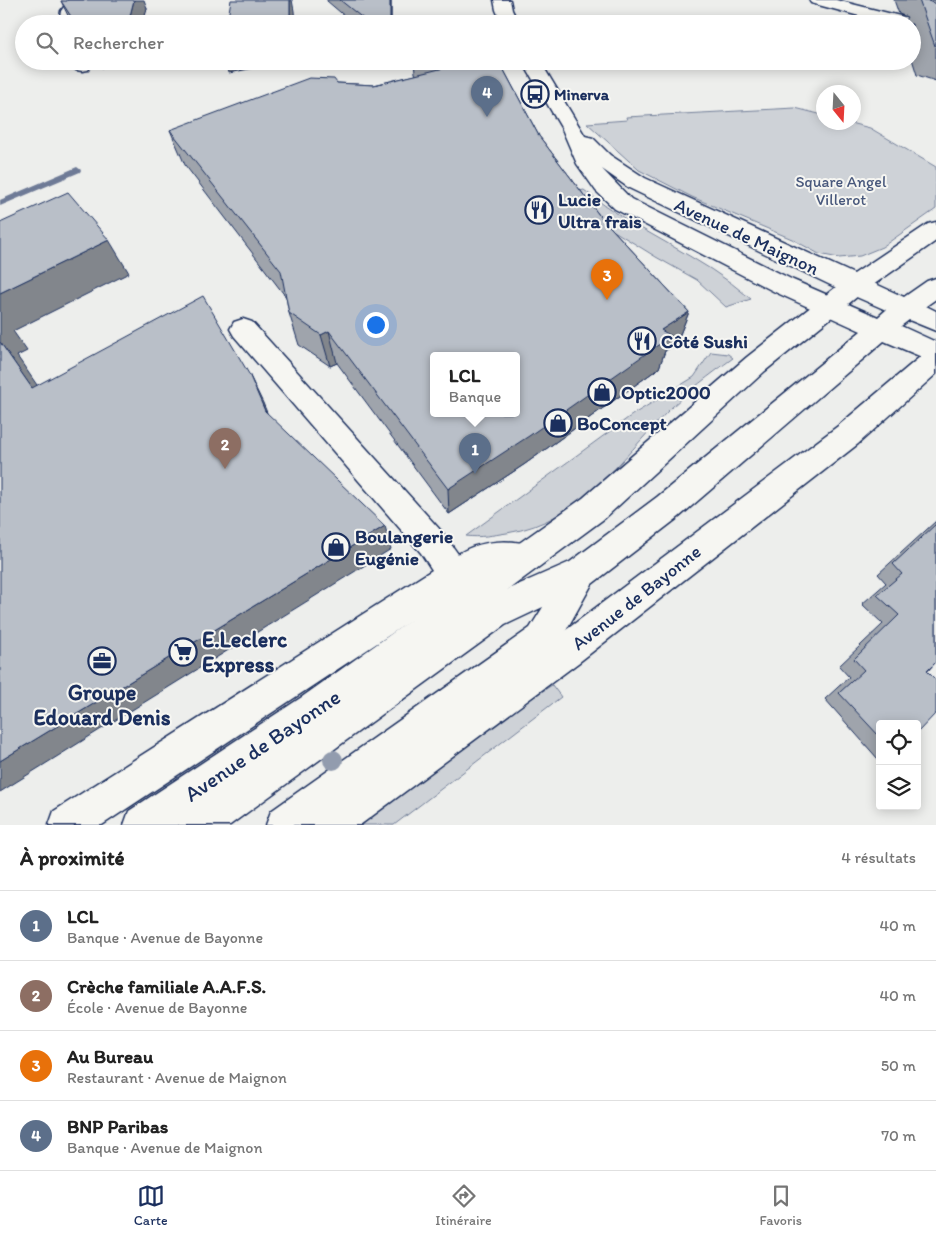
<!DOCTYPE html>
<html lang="fr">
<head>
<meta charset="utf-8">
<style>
	:root { --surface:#fff; --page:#f6f6f6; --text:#222; --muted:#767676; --line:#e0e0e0; --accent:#1b2f5e }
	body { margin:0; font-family:Itim,sans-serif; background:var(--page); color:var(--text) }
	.controls { position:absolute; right:15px; bottom:15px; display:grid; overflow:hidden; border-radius:5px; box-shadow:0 2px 12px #0003 }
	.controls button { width:45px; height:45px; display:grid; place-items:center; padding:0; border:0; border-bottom:1px solid var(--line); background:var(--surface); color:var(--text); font:25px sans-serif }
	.compass { position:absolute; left:816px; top:85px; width:45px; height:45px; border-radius:50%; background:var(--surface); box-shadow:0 2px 12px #0003; rotate:162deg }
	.you { position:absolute; left:375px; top:324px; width:18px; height:18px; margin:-12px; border:4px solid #fff; border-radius:50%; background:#1a73e8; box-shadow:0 0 0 8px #1a73e833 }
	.badge { display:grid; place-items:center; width:32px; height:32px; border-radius:50%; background:var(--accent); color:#fff; font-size:16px; font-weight:700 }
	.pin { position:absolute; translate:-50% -41px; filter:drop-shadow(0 1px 2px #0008) }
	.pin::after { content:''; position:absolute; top:26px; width:18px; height:15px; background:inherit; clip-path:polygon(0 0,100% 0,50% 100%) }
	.popup { position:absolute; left:430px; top:352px; width:90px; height:65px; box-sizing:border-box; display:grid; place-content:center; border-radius:5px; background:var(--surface); filter:drop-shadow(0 1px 4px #0005); font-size:16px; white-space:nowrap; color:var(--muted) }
	.popup b { font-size:19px; color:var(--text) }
	.popup::after { content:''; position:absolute; left:50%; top:100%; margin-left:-10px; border:10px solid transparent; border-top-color:var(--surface) }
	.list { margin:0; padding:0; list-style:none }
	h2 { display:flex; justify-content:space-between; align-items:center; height:65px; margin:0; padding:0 20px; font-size:21px }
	h2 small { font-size:16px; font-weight:400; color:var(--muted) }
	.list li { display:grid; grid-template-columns:32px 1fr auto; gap:15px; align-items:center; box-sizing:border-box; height:70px; padding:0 20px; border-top:1px solid var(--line) }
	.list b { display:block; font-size:19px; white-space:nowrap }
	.list p { margin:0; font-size:16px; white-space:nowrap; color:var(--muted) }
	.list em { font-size:16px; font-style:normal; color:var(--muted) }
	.icon { flex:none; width:28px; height:28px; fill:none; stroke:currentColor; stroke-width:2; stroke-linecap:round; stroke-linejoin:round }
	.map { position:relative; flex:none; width:936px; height:825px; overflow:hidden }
	.search { position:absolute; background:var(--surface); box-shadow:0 2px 12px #0003; left:15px; right:15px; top:15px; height:55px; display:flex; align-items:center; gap:12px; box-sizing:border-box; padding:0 18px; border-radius:28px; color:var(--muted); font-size:19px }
	.sheet { height:345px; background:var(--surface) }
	nav { display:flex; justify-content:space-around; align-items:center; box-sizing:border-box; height:70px; border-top:1px solid var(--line); background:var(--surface); font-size:14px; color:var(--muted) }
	nav a { display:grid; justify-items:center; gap:2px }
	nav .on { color:var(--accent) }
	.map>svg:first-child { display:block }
</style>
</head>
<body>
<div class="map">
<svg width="936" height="825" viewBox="0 0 936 825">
	<rect width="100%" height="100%" fill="#edeeec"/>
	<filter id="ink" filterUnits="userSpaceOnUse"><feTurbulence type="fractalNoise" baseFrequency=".02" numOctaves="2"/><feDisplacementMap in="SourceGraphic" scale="10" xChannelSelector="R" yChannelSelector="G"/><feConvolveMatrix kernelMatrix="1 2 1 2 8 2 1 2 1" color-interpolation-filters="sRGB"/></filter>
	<g filter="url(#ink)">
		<path fill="#ced2d7" stroke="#74809a" d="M795,108L823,115L824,122L850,123L870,128L936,167V209L882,247L860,256L839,258L819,254L792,239L692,197L639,170L587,123L627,120L626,117Z
			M584,190C636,232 701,255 751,299L726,307L697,280L656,257L590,216L569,193Z
			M711,352L728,354L733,358C710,375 688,391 668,411C619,461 581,521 507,533C493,535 480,538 466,536L632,415L694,377Z
			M552,685L561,697L394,825H358L498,720Z"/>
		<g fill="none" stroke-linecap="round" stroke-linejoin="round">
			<path fill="#6e7a96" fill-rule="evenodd" d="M77,167L81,170L80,172L0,206V200Z"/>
			<g stroke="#1b2f5e" stroke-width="3">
				<path id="minor" d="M69,0H85L77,11V24H59L61,11Z
					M494,0H510L512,10L519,24H502L496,10Z
					M809,0H836L916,20L919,24L912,29V24H889L811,3Z
					M71,61H89L91,66L88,70L82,71L76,70Z
					M522,61H540L585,136L593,138L610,155L645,178L904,297L927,281L936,278V299L926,306L936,311V331L909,320L901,326L936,342V363L884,341L679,517L592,584L554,652L317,825H266L271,811L530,628L543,607L505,625L230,825H178L183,811L243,772L481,601L570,562L657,497L861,331L775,292L615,209L596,191L577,164L562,129ZM602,169L629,188L845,292L886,310L878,317L793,280L631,199Z
					M243,319L252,322L443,533L458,554C480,540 512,538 536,547L541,558L536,569L525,573H483L102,825H49L54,811L432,570L421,553L234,336L230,329L234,322Z"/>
			</g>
			<g stroke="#1b2f5e" stroke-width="3">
				<path id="major" d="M936,222V241L863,292L765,371L605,518L328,723L177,825H124L129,811L302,697L583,498L747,357L845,280L928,224Z
					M936,348V374L858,444L578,663L360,825H309L314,811L554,639L838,426L927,351Z"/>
			</g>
			<use href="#minor" fill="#f6f6f2" fill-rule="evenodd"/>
			<use href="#major" fill="#f6f6f2" fill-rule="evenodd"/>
		</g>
		<circle fill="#929cae" cx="333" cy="760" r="10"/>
		<path fill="#9fa4ac" stroke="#1b2f5e" d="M327,0H391V24H354L327,1Z
			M894,0H936V81L917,75L912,59V24H903L907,17L899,14Z
			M61,1L147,8L143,24H72Z
			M414,61H499L539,136L599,215L689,312L676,344L665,351L659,368L525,464L449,514L337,363L330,366L299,345L289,313L286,297L185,165L170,130L337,83L374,85L416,75L415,73Z
			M936,521V662L880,724V759H878L825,699L849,677L839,666L883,624L862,604L886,583L878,574Z"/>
		<path fill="#82868c" stroke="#1b2f5e" d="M134,0H144L147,8L143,24H128Z
			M290,0H292L294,11L295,24H290Z
			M390,0H391V24H390Z
			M98,61H123L102,68Z
			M226,61H288L229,73Z
			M109,240L129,273L13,331L27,351L17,356L59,417L32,388L0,342V293Z
			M689,312L676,344L665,351L659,368L525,464L449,514L448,489L661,330Z
			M329,331L337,363L330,366L321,335Z
			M249,374L263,403L278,439L265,411Z
			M385,526L391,549L0,792V761Z"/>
		<path fill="#b9bfc8" stroke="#1b2f5e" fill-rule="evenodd" d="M67,0H134L128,24H76L61,1H67Z
			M231,0H290V24H227Z
			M340,0H390V24H370Z
			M919,0H927L928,1L936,4V46H935Z
			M442,61H499L539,136L599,215L689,312L661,330L671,336L529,436L448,489L329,331L321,335L289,313L281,271L170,130L309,78L334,79L337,83L374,85L448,67ZM434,355H516V413H434Z
			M68,192L109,240L0,293V223Z
			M203,296L249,374L265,411L385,526L0,761V342L32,388Z
			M936,524V662L927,671L936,680V713L917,733V724H880V737L839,693L864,670L854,659L899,615L877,595L902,574L893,564Z"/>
	</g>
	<defs>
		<g id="bus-ring" transform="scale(1.4375)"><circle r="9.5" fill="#f6f6f2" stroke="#1b2f5e" stroke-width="1.5"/><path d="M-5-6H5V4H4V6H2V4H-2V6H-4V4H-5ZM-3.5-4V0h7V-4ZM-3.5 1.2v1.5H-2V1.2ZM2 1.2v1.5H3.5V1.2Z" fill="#1b2f5e"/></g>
		<g id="restaurant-ring" transform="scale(1.4375)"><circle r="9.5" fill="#f6f6f2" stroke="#1b2f5e" stroke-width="1.5"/><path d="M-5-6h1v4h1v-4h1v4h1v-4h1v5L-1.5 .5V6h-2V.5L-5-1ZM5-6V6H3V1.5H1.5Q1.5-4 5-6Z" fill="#1b2f5e"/></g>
		<g id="shop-ring" transform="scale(1.4375)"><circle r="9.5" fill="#f6f6f2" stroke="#1b2f5e" stroke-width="1.5"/><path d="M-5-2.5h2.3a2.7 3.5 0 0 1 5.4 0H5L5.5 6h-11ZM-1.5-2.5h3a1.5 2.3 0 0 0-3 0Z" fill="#1b2f5e"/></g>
		<g id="supermarket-ring" transform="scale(1.4375)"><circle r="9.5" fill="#f6f6f2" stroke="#1b2f5e" stroke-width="1.5"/><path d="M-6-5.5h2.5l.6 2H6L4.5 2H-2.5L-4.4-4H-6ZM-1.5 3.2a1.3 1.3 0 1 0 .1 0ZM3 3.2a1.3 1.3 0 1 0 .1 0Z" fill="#1b2f5e"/></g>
		<g id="office-ring" transform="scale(1.4375)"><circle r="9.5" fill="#f6f6f2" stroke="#1b2f5e" stroke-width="1.5"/><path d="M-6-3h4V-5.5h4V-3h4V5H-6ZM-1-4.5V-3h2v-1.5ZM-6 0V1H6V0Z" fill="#1b2f5e"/></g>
	</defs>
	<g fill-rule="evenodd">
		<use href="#bus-ring" x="535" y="94"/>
		<use href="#restaurant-ring" x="539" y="210"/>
		<use href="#restaurant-ring" x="642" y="341"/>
		<use href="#shop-ring" x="602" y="392"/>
		<use href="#shop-ring" x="558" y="423"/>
		<use href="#shop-ring" x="336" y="547"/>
		<use href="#supermarket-ring" x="183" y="652"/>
		<use href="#office-ring" x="102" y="661"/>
	</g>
	<g text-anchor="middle" stroke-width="4" stroke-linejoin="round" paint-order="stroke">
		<g font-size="16" font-weight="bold" fill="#1b2f5e" stroke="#f6f6f2" text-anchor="start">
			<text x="554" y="100">Minerva</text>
		</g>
		<g font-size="16" fill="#48587c" stroke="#f6f6f2">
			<text x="841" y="187">Square Angel<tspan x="841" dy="18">Villerot</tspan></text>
		</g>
		<g font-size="19" font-weight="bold" fill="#1b2f5e" stroke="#f6f6f2" text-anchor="start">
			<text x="558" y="206">Lucie<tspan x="558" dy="22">Ultra frais</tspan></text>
			<text x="661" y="348">Côté Sushi</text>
			<text x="621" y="399">Optic2000</text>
			<text x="577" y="430">BoConcept</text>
			<text x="355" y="543">Boulangerie<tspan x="355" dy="22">Eugénie</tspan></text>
		</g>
		<g font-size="19" fill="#1b2f5e" stroke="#f6f6f2">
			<text transform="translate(747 236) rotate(25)" y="7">Avenue de Maignon</text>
			<text transform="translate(636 597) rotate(-38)" y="7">Avenue de Bayonne</text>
		</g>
		<g font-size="22" font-weight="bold" fill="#1b2f5e" stroke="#f6f6f2" text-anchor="start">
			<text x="202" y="647">E.Leclerc<tspan x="202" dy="25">Express</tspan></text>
			<text x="102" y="700" text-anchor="middle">Groupe<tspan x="102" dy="25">Edouard Denis</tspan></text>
		</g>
		<g font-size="22" fill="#1b2f5e" stroke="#f6f6f2">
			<text transform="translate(262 745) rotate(-34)" y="8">Avenue de Bayonne</text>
		</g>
	</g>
</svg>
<div class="controls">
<button><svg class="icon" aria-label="locate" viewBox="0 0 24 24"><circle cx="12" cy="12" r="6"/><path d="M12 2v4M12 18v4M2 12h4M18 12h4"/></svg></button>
<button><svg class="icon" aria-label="layers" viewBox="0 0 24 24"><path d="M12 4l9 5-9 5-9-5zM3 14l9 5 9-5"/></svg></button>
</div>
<svg class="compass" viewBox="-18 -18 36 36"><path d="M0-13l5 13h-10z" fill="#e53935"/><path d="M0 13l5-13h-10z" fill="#767676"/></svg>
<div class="you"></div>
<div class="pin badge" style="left:475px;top:474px;background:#5c6f8a">1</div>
<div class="popup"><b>LCL</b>Banque</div>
<div class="pin badge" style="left:225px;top:469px;background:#8d6e63">2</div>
<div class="pin badge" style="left:607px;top:300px;background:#e8710a">3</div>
<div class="pin badge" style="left:487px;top:117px;background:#5c6f8a">4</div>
<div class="search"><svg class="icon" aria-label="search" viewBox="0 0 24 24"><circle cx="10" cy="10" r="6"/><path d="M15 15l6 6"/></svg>Rechercher</div>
</div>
<section class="sheet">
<h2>À proximité<small>4 résultats</small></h2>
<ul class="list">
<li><span class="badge" style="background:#5c6f8a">1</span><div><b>LCL</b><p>Banque · Avenue de Bayonne</p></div><em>40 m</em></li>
<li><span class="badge" style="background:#8d6e63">2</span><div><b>Crèche familiale A.A.F.S.</b><p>École · Avenue de Bayonne</p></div><em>40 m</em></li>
<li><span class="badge" style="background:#e8710a">3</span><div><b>Au Bureau</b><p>Restaurant · Avenue de Maignon</p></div><em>50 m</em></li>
<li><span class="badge" style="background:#5c6f8a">4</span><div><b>BNP Paribas</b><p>Banque · Avenue de Maignon</p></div><em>70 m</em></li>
</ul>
</section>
<nav>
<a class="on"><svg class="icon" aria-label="map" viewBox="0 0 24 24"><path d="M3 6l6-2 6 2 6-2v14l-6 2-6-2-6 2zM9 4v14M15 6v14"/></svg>Carte</a>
<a><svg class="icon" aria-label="directions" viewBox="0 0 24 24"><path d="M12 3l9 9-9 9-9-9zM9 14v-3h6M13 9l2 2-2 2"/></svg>Itinéraire</a>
<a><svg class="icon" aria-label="saved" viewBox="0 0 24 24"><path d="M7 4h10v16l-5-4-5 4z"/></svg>Favoris</a>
</nav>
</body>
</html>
